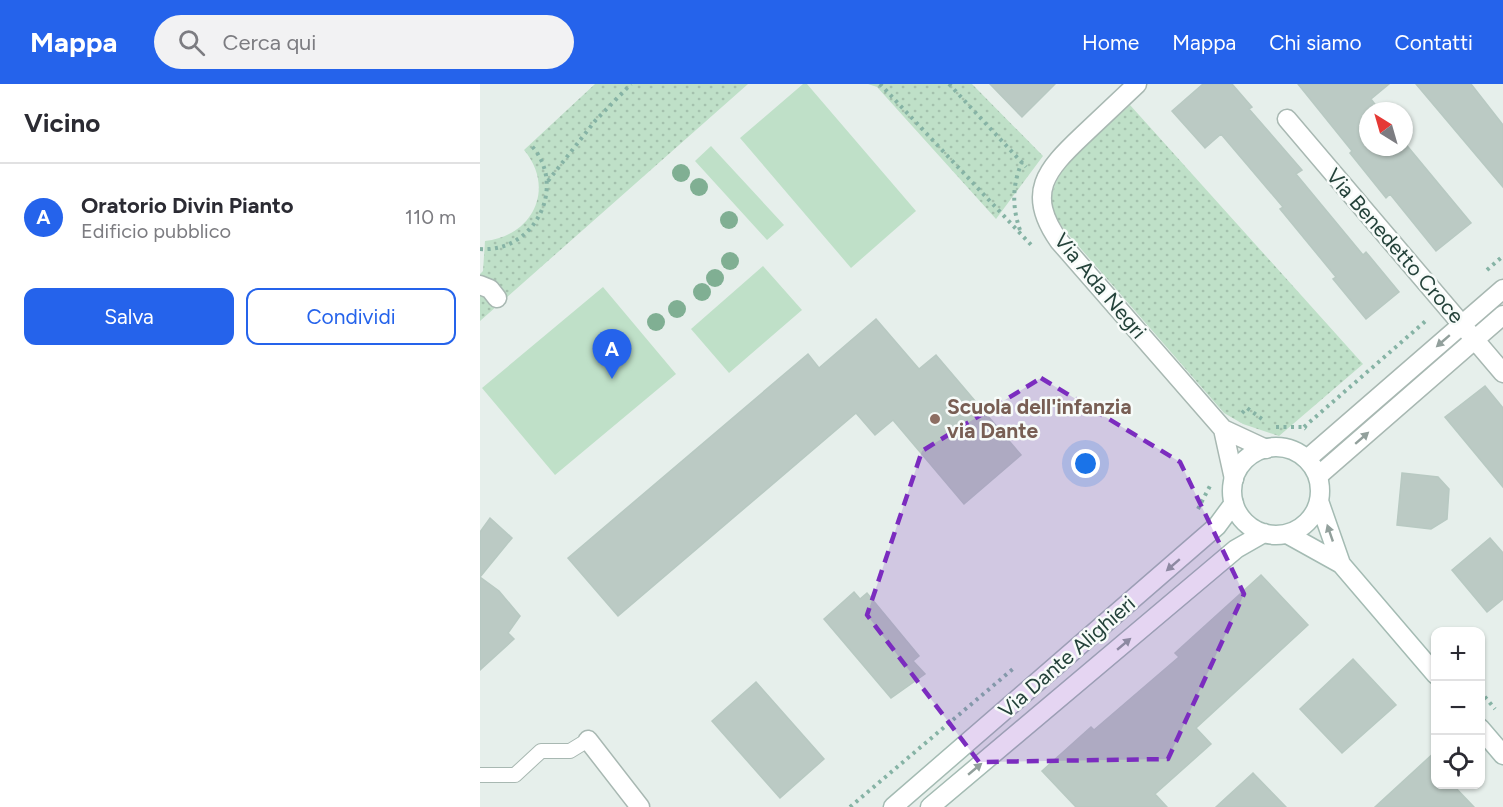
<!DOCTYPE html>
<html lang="it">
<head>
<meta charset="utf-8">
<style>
	:root { --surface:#fff; --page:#f2f2f3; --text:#2b2b33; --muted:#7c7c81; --line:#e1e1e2; --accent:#2563eb }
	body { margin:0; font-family:Figtree,sans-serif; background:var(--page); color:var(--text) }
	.controls { position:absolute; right:18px; bottom:18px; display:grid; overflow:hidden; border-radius:12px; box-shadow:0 2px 4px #0004 }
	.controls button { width:54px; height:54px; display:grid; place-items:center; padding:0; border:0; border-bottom:2px solid var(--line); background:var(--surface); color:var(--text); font:30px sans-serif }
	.compass { position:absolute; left:879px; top:18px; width:54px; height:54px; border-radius:50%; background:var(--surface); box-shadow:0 2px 4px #0004; rotate:323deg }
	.you { position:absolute; left:606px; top:380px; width:21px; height:21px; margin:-15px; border:4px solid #fff; border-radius:50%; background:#1a73e8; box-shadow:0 0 0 9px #1a73e833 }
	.badge { display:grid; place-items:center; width:39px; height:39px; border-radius:50%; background:var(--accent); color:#fff; font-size:20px; font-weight:700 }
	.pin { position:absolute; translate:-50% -50px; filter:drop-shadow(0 2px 3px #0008) }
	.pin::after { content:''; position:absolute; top:32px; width:21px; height:18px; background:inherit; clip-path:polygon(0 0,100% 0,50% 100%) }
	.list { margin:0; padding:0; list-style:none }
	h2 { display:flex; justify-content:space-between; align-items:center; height:78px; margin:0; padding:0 24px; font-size:26px }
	h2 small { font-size:20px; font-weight:400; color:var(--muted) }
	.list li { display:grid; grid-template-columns:39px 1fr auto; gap:18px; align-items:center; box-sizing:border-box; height:108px; padding:0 24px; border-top:2px solid var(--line) }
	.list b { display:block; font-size:22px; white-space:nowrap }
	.list p { margin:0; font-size:20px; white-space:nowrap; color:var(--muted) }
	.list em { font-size:20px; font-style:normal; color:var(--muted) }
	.actions { display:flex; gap:12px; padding:18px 24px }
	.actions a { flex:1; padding:14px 0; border:2px solid var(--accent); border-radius:12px; text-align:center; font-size:21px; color:var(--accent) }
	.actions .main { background:var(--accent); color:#fff }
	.icon { flex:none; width:33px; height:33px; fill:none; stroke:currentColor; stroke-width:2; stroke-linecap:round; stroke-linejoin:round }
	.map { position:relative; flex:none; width:1023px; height:723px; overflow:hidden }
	header { display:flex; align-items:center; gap:36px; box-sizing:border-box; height:84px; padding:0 30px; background:var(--accent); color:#fff }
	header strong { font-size:28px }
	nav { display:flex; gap:33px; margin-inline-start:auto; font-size:21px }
	.search { width:420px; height:54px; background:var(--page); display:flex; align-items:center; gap:15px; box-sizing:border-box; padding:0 21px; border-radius:33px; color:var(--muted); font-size:22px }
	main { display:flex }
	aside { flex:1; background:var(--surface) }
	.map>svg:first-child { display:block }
</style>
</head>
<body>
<header>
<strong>Mappa</strong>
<div class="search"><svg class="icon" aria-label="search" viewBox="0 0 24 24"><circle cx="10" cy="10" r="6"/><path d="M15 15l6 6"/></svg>Cerca qui</div>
<nav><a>Home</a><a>Mappa</a><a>Chi siamo</a><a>Contatti</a></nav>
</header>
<main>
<aside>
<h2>Vicino<small></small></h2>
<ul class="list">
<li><span class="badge">A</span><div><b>Oratorio Divin Pianto</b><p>Edificio pubblico</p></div><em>110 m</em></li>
</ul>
<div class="actions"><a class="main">Salva</a><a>Condividi</a></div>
</aside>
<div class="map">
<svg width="1023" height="723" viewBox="0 0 1023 723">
	<defs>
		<pattern id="green-dots" width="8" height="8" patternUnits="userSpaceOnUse" patternTransform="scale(1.5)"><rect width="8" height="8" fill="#bfe0c8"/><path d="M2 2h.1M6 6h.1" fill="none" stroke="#a4c1ad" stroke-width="1.8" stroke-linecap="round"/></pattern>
	</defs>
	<rect width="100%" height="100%" fill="#e6efeb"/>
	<path fill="url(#green-dots)" d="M115,0H268L0,237V190L3,187L5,157C53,152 76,104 44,66Z
		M388,0H492L563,72L516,135L397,3Z
		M650,21L883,280L799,352L763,340L744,329L588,150C580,140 572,130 572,117C571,82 626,44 650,21Z"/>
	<path fill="#bfe0c8" d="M323,0H327L436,127L371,184L260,54Z
		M231,62L304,141L287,156L215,77Z
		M283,182L322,226L249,289L211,245Z
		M123,203L196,290L75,391L2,304Z"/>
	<path fill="#bbcac4" stroke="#b8c9c2" stroke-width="1.5" d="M510,0H575L542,33Z
		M723,0H752L772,23L769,25L822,86L816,90L883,171L886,168L919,208L886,235L853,195L856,193L800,125L803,123L741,50L725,64L692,27Z
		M818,0H909L891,15L900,27H888V63H924V58L991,139L956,167L910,110L906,114L870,69L872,67Z
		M936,0H991L1023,41V103Z
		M396,235L439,285L456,271L541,371L484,420L413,336L395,351L376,329L138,532L88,474L328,270L339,284Z
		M1005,302L1023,324V403L965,333Z
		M922,389L958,393L969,405L967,435L951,445L917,441Z
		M10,434L32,454L0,493L19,507L40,532L28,549L34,555L0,586V448Z
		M1010,454L1023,469V515L1007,528L972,486Z
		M781,491L828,541L716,644L731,660L675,710L687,723H596L562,687L611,643L614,646L699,573L695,569Z
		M374,508L380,515L387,509L439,572L433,577L445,590L411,614L344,535Z
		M873,575L916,621L862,669L820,625Z
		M276,598L344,675L300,714L232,637Z
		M956,667V700H972L994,723H895Z
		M773,689L806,723H736Z"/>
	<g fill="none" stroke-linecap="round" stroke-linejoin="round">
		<g stroke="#a8b8b2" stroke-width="16">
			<path id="lane" d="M0,691H35L61,667H90L108,656"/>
		</g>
		<g stroke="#a8b8b2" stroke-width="21">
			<path id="street" d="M657,0C639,17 621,34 603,51C566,86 545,109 579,157L743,345L786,365
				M807,35L1023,289
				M0,201L10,205L17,214
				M743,345L754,395
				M827,375L1023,205
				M838,392L1023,231
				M108,656L160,723"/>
		</g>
		<g stroke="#a4bbb3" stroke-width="21">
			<path id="secondary" d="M752 407a44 44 0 1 1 88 0a44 44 0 1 1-88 0Z
				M839,417L861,480
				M807,450L861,480L956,591
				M1000,644L1023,671
				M413,723L737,442L754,419
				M450,723L756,465L784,449"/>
		</g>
		<path stroke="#86b3a5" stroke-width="4" stroke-dasharray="3 4.5" stroke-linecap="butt" d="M400,0L554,164
			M469,0L546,83
			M68,97L115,37L151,0
			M540,146C532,123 532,101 542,78
			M0,165C55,169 89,101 50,60
			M1007,186L1023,172
			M762,329L767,324L782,335
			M796,343H824L826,345
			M824,343L948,235
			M718,425L731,400
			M1000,607L1015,625
			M370,723L534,584"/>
		<use href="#lane" stroke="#fff" stroke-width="14"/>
		<use href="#street" stroke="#fff" stroke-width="18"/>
		<use href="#secondary" stroke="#fff" stroke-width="18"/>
	</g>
	<g fill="#80af93">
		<circle cx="201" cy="89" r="9"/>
		<circle cx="219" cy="103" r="9"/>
		<circle cx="249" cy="136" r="9"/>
		<circle cx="250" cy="177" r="9"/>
		<circle cx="235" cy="194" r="9"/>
		<circle cx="222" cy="208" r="9"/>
		<circle cx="197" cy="225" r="9"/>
		<circle cx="176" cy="238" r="9"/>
	</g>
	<defs><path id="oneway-solid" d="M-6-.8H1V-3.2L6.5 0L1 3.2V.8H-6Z" transform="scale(1.5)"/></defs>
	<g fill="#92a09c">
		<use href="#oneway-solid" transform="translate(963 257) rotate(139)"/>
		<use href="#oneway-solid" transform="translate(882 354) rotate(-41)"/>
		<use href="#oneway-solid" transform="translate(850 449) rotate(-109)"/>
		<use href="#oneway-solid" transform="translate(693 481) rotate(139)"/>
		<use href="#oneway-solid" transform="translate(644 560) rotate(-40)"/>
		<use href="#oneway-solid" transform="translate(495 685) rotate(-40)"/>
	</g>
	<path fill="#7b2cbf" fill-opacity="0.2" stroke="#7b2cbf" stroke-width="4.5" stroke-dasharray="12 8" stroke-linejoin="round" d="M561,294L700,378L764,510L688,675L499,678L387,531L442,367Z"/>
	<circle fill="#8d6e63" stroke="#f7fbf9" stroke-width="2" cx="455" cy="335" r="6"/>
	<g text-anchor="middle" stroke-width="5" stroke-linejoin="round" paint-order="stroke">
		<g font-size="21" fill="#24423a" stroke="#f7fbf9">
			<text transform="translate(915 162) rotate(49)" y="7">Via Benedetto Croce</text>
			<text transform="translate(620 202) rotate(50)" y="7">Via Ada Negri</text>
			<text transform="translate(587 573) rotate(-41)" y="7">Via Dante Alighieri</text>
		</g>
		<g font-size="21" font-weight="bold" fill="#785e54" stroke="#f7fbf9" text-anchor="start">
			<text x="467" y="330">Scuola dell'infanzia<tspan x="467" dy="24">via Dante</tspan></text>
		</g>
	</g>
</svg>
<div class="controls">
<button>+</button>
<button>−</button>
<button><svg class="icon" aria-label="locate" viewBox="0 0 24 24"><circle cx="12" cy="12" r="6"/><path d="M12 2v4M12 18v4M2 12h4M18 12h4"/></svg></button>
</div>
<svg class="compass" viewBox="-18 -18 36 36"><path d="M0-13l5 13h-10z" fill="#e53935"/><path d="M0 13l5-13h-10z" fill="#7c7c81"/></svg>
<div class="you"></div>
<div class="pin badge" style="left:132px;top:295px">A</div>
</div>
</main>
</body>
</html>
